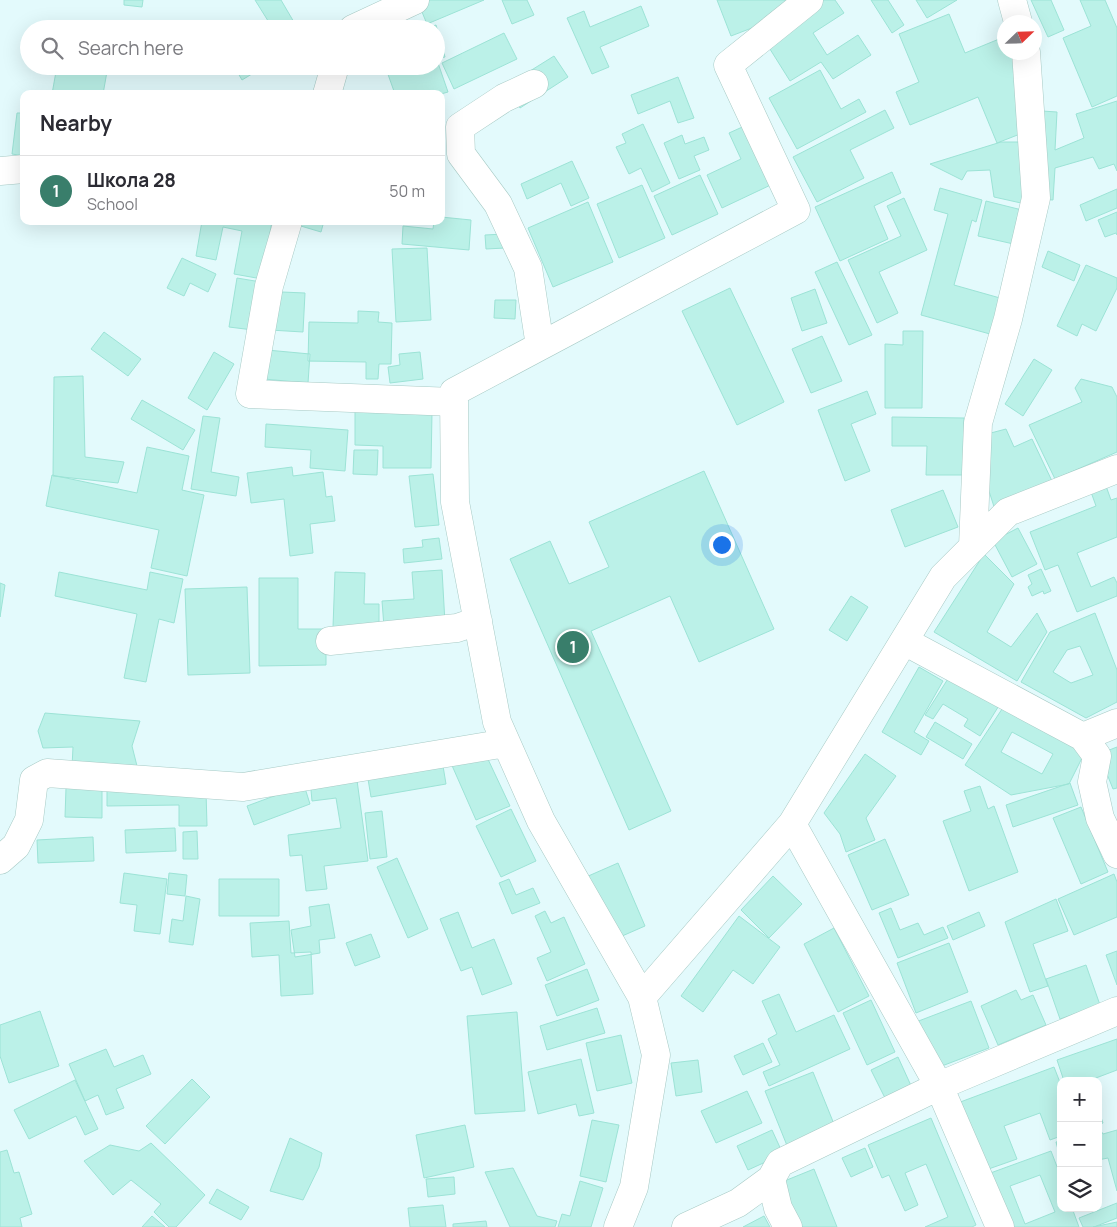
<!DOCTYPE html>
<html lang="en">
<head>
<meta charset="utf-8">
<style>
	:root { --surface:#fff; --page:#f2f2f3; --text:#2b2b33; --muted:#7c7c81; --line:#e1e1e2; --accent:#397e6b }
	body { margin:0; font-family:Manrope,sans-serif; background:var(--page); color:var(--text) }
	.controls { position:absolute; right:15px; bottom:15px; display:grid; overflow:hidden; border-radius:10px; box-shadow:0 5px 20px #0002 }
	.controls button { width:45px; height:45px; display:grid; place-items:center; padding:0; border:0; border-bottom:1px solid var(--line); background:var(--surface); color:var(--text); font:25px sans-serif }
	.compass { position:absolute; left:997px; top:15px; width:45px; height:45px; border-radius:50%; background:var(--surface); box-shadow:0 5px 20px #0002; rotate:67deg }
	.you { position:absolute; left:721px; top:544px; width:18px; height:18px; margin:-12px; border:4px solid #fff; border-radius:50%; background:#1a73e8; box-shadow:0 0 0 8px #1a73e833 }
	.badge { display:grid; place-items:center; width:32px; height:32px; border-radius:50%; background:var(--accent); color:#fff; font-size:16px; font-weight:700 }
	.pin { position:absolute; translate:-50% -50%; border:2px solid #fff; box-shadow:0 1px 5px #0006 }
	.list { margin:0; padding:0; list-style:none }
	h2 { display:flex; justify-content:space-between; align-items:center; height:65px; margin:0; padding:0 20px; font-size:21px }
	h2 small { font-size:16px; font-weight:400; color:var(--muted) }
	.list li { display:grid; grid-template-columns:32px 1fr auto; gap:15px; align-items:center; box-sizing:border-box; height:70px; padding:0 20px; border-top:1px solid var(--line) }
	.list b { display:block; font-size:19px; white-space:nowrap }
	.list p { margin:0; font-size:16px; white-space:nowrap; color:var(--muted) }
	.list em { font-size:16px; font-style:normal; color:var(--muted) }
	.icon { flex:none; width:28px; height:28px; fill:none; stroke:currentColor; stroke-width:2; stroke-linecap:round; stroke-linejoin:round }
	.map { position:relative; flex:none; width:1117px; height:1227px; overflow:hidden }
	.search { position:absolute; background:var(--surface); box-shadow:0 5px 20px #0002; left:20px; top:20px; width:425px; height:55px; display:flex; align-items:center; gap:12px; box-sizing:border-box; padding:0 18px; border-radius:28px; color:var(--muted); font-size:19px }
	.panel { position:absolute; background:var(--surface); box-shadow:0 5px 20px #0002; left:20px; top:90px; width:425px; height:135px; border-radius:10px }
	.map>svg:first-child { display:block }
</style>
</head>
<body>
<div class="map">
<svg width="1117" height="1227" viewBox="0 0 1117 1227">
	<rect width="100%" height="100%" fill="#e3fafc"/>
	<path fill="#bbf1e8" stroke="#9ce3d6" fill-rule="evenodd" d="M124,0H143L142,7L124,5Z
		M255,0H281L298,29H262L270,24Z
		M417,0H484L427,24Z
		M502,0H527L534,15L512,24Z
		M717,0H785L791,13L731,36Z
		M823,0H835L844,13L813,33L827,55L858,35L871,55L833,79L821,62L790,81L763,38Z
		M871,0H888L904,25L892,33Z
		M916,0H957L927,18Z
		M1031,0H1051L1064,30L1048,37Z
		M1080,0H1105L1117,28V96L1092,107L1063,38L1091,26Z
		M641,6L649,26L600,47L609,67L592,74L567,18L584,11L590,27Z
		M949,14L965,53L1004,37V52H1021L1038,127L997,143L978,97L910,125L896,92L919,82L899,34Z
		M436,25L445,57L436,59V29H424Z
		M504,33L517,59L454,89L442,63Z
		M554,56L568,77L520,108L506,86Z
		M436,63H438L448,92L441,94H395L385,66H411L413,71L428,66H436Z
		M57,66H108L103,94H52Z
		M234,66H265L242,80Z
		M820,70L841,109L859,99L866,112L797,149L769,98Z
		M678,77L694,118L678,123L670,101L638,114L631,95Z
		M1117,101V171L1114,164L1099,169L1093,157L1055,168L1053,200L1038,199L1042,111L1057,112L1055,150L1084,138L1076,114Z
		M885,110L894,128L850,150L864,178L817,202L793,157Z
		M17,113H24V156L12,154Z
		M643,124L670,183L652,192L641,168L629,174L616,147L626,143L622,134Z
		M749,124L777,182L722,208L707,175L741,159L729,133Z
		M682,135L685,144L704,137L709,150L694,156L700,170L679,179L664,143Z
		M1001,142H1028L1030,205L994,197L990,170L967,171L962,180L930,164Z
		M572,161L589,198L571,206L561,183L527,199L521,184Z
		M892,172L901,193L874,206L888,239L840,261L815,207Z
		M700,175L718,214L672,235L654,196Z
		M642,185L665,238L619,258L597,204Z
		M940,188L982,200L976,222L972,220L954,285L1000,298L990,334L921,315L948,214L934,210Z
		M1117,189V208L1086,221L1080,205Z
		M904,198L927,250L879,272L898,313L877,323L848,260L901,236L887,206Z
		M986,201L1026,211L1018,245L978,236Z
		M588,202L613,262L553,287L528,228Z
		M1117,212V235L1116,233L1105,237L1098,220Z
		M441,217L471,220L469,250L402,244L403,226L433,229L434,221H441Z
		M202,221H272L262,279L234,274L242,231L223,227L216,260L196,256Z
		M284,221H324L321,232Z
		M504,234L505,248L486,249L485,235Z
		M427,248L431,320L396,322L392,249Z
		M1048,251L1080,265L1074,281L1042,267Z
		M182,258L216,274L208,292L190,283L184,296L167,288Z
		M837,262L872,335L849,345L815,272Z
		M1086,265L1117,278V288L1096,331L1082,324L1077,336L1057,326Z
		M237,278L261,282L253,330L229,327Z
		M730,288L784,402L737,425L682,311Z
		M815,289L827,323L802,331L791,298Z
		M282,292L305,293L303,332L270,330Z
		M495,300H516L515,319L494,318Z
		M358,311L379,312L378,322L392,323L391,364H379L378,379H366V362L308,361L309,322L358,323Z
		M903,331H923L922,408H885V344L903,345Z
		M104,332L141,359L128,376L91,349Z
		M822,336L842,381L811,393L792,349Z
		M267,350L310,354L308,383L264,379Z
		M214,352L234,364L207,410L188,398Z
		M420,352L423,379L390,383L388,367L400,365L399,354Z
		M1034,359L1052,370L1023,416L1005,404Z
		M83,376L85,457L124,462L118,483L53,476L54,377Z
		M1081,379L1112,387L1117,397V452L1055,479L1029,425L1082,402L1075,388Z
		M867,391L876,414L851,424L870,471L845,481L818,410Z
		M142,400L195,430L183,450L131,419Z
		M355,411L432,412L431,468H383V446L355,445Z
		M203,416L220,418L211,472L239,477L236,496L191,489Z
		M892,417L964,418V475H926L927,446H892Z
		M266,424L348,430L345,471L310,468L311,450L265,447Z
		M1006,429L1014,447L1032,439L1052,481L997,516L981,466L987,434Z
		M147,447L189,456L182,490L204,495L187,576L151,568L159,530L46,506L52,475L137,493Z
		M354,450H378L377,475L353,474Z
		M292,467L293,476L323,472L326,497L332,496L335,521L310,524L313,553L290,556L284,499L251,503L247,473Z
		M704,471L774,629L699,662L670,596L591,631L671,811L629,830L510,559L550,541L569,584L609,567L589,522Z
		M433,474L439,525L415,527L409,476Z
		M1106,486L1111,500L1117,498V537L1077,553L1091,587L1114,577L1117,583V596L1077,612L1058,565L1045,570L1030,532L1096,506L1091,492Z
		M943,490L958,527L905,547L891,510Z
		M1018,528L1037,564L1012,577L993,541Z
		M439,538L442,559L404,563L403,549L423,547L422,540Z
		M984,554L1014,584L987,632L1011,647L1037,613L1047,632L1017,681L934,632Z
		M1041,569L1051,591L1044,594L1043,591L1032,596L1028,587L1032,584L1028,575Z
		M442,570L445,623L384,627L382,601L414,599L412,572Z
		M59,572L147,590L150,572L183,579L174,623L159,619L146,682L124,678L137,614L55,596Z
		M335,572L365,573L364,604H379V629L333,627Z
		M259,578H298V629H326V665L259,666Z
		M0,583L5,585L0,617Z
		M247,587L250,673L188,675L185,589Z
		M851,596L868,607L847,641L829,630Z
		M1095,613L1117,670V702L1086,718L1021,682L1050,632ZM1080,646L1093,675L1071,683L1053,672L1067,650Z
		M919,667L943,681L914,732L929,741L921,755L882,732Z
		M951,674L1000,704L980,736L964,726L968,719L943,704L933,719L925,715Z
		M1006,703L1086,750L1069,784L1011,795L965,765ZM1012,732L1053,754L1042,774L1001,752Z
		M45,713L140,721L132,746L137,766L72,767L73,747L43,748L38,731Z
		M935,722L972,744L963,759L926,737Z
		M1117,747V788L1113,789L1099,754Z
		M865,754L896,776L866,818L875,840L846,852L840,834L824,813Z
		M486,755L510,806L476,820L450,761Z
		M442,760L446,784L371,797L367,773Z
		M356,773L368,861L324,866L327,889L306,891L302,855L290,856L288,835L341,828L336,798L312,801L310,779Z
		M107,779L206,791L207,826H179V805L107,806Z
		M1070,783L1078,805L1013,827L1006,805Z
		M304,785L310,804L254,825L247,806Z
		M980,786L988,809L994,806L1018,872L969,891L943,821L971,811L964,791Z
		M66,788L102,789V818L65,817Z
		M1081,807L1108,872L1081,884L1053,818Z
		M511,809L536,861L501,877L476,826Z
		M382,811L387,857L370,859L365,813Z
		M175,828L176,851L126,853L125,830Z
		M197,831L198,859H183V832Z
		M93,837L94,861L38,863L37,840Z
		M885,839L909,895L872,910L848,855Z
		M397,858L428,929L408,938L377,867Z
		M618,863L645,926L613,940L586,877Z
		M124,873L167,879L160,934L134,931L137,905L120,903Z
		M169,873L187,875L185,896L167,894Z
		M1114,874L1117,882V917L1074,935L1058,899Z
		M773,876L802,904L769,938L741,910Z
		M219,879H279V916H219Z
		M509,879L516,895L533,888L540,903L512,914L499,883Z
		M186,896L200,899L193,945L169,942L172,919L183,921Z
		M1056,899L1068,931L1033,944L1048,986L1030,992L1005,922Z
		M329,904L335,938L319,940L320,953L295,957L291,930L311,926L309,907Z
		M891,908L900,930L918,923L924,935L943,927L948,938L898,958L879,913Z
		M545,911L551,923L564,917L585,964L547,981L537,958L551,952L535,916Z
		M458,912L472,948L494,939L512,984L482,995L472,967L461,971L440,919Z
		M979,912L985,926L953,940L947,926Z
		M739,916L780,947L753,984L733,970L703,1012L681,996Z
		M289,921L291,953L311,952L313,994L281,996L279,955L252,957L250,923Z
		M834,928L869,996L838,1012L804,944Z
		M371,934L380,957L355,966L346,943Z
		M949,943L968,992L916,1013L897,963Z
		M1117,951V985L1106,955Z
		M1086,965L1100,1005L1060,1019L1046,979Z
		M587,969L599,1000L557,1016L545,985Z
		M1016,990L1021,1000L1033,995L1046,1025L998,1045L981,1006Z
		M779,994L796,1032L834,1015L850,1049L769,1086L763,1072L780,1065L768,1039L777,1034L762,1001Z
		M871,1000L895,1052L867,1065L843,1013Z
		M971,1001L989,1048L934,1069L916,1022Z
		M597,1008L605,1033L547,1050L540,1026Z
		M40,1011L59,1066L9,1083L0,1056V1025Z
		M517,1012L525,1111L475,1114L467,1016Z
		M621,1035L632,1083L597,1091L586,1043Z
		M1117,1039V1070L1088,1081H1064L1057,1060Z
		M763,1043L772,1062L743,1075L734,1056Z
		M106,1049L114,1067L143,1055L151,1074L116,1089L124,1108L106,1115L98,1095L85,1101L69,1064Z
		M898,1057L913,1090L887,1102L871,1070Z
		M581,1059L594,1113L579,1116L576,1104L538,1114L528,1072Z
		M698,1060L702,1092L676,1096L671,1063Z
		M1054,1067L1061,1085V1136L1050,1140L1040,1113L1004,1126L1017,1159L980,1172L955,1104Z
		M813,1072L836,1129L788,1148L765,1091Z
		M192,1079L210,1097L165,1144L146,1126Z
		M75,1080L98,1129L85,1135L76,1116L29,1139L14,1110Z
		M747,1091L762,1123L716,1143L701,1111Z
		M1098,1109L1103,1123L1098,1125Z
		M931,1118L976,1225L972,1227H925L948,1217L926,1164L905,1173L918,1205L905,1211L889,1175L882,1178L868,1145Z
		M592,1120L619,1125L606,1182L580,1176Z
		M465,1125L474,1167L424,1178L416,1135Z
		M772,1130L783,1154L748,1170L737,1146Z
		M1117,1130V1191L1108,1158L1098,1160V1131H1101L1103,1134Z
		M290,1138L322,1153L319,1167L303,1200L270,1191Z
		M1061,1141V1161L1056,1142Z
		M151,1143L205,1195L176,1227H169L154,1212L161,1204L131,1180L113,1195L84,1161L110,1145L139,1151Z
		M865,1148L873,1167L851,1177L842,1158Z
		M7,1150L14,1173L19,1172L32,1214L20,1218L22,1227H0V1152Z
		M1051,1151L1061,1177V1208H1072L1079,1227H1004L985,1175ZM1040,1175L1055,1212L1025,1224L1010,1186Z
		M513,1168L537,1216L557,1221L555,1227H510L485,1172Z
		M814,1169L837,1227H795L777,1184Z
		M454,1177L455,1194L428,1197L426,1179Z
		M580,1181L603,1188L591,1227H558L562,1214L570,1216Z
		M217,1189L249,1207L241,1220L209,1203Z
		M1117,1203V1218L1094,1227H1083L1079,1218Z
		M443,1205L446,1227H410L408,1208Z
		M152,1216L165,1227H142Z
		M764,1216L770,1227H743Z
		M486,1221L487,1227H453V1224Z
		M1117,1222V1227H1093Z"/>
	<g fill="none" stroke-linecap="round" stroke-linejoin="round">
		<g stroke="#a7cac5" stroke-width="29">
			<path id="minor" d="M1012,0L1018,22
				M353,29L415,0
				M534,84L504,98L460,127L461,154L498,204L528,268L540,346
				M327,94L335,66
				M0,171L24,169
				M288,221L269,286L250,394L454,402
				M973,547L978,423L1008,319L1036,198L1026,52
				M330,641L457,628L478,621
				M904,641L1083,737L1117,723
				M1083,737L1097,756L1092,782L1100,818L1117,854
				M792,824L939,1086L1000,1227
				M0,860L16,846L29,820L34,780L47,773L243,787L506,743
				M642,997L541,821L497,722L455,502L454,392L796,210L728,65L809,0
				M771,1179L778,1208L788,1227
				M618,1227L634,1187L656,1055L642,997L792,824L943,577L1008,512L1117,469
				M686,1227L738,1203L771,1179L780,1163L939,1086L1117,1011"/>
		</g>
		<use href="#minor" stroke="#fff" stroke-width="28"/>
	</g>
</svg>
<div class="controls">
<button>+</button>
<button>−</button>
<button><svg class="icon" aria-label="layers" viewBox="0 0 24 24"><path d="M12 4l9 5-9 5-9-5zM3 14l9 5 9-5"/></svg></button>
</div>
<svg class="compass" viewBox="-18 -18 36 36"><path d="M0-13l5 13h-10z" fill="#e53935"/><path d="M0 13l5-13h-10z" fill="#7c7c81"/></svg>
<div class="you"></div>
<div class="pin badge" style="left:573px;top:647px">1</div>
<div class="search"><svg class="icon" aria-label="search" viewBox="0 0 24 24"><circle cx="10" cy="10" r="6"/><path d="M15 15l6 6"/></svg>Search here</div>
<section class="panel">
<h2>Nearby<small></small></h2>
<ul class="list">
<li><span class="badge">1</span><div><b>Школа 28</b><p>School</p></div><em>50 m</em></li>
</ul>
</section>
</div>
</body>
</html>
